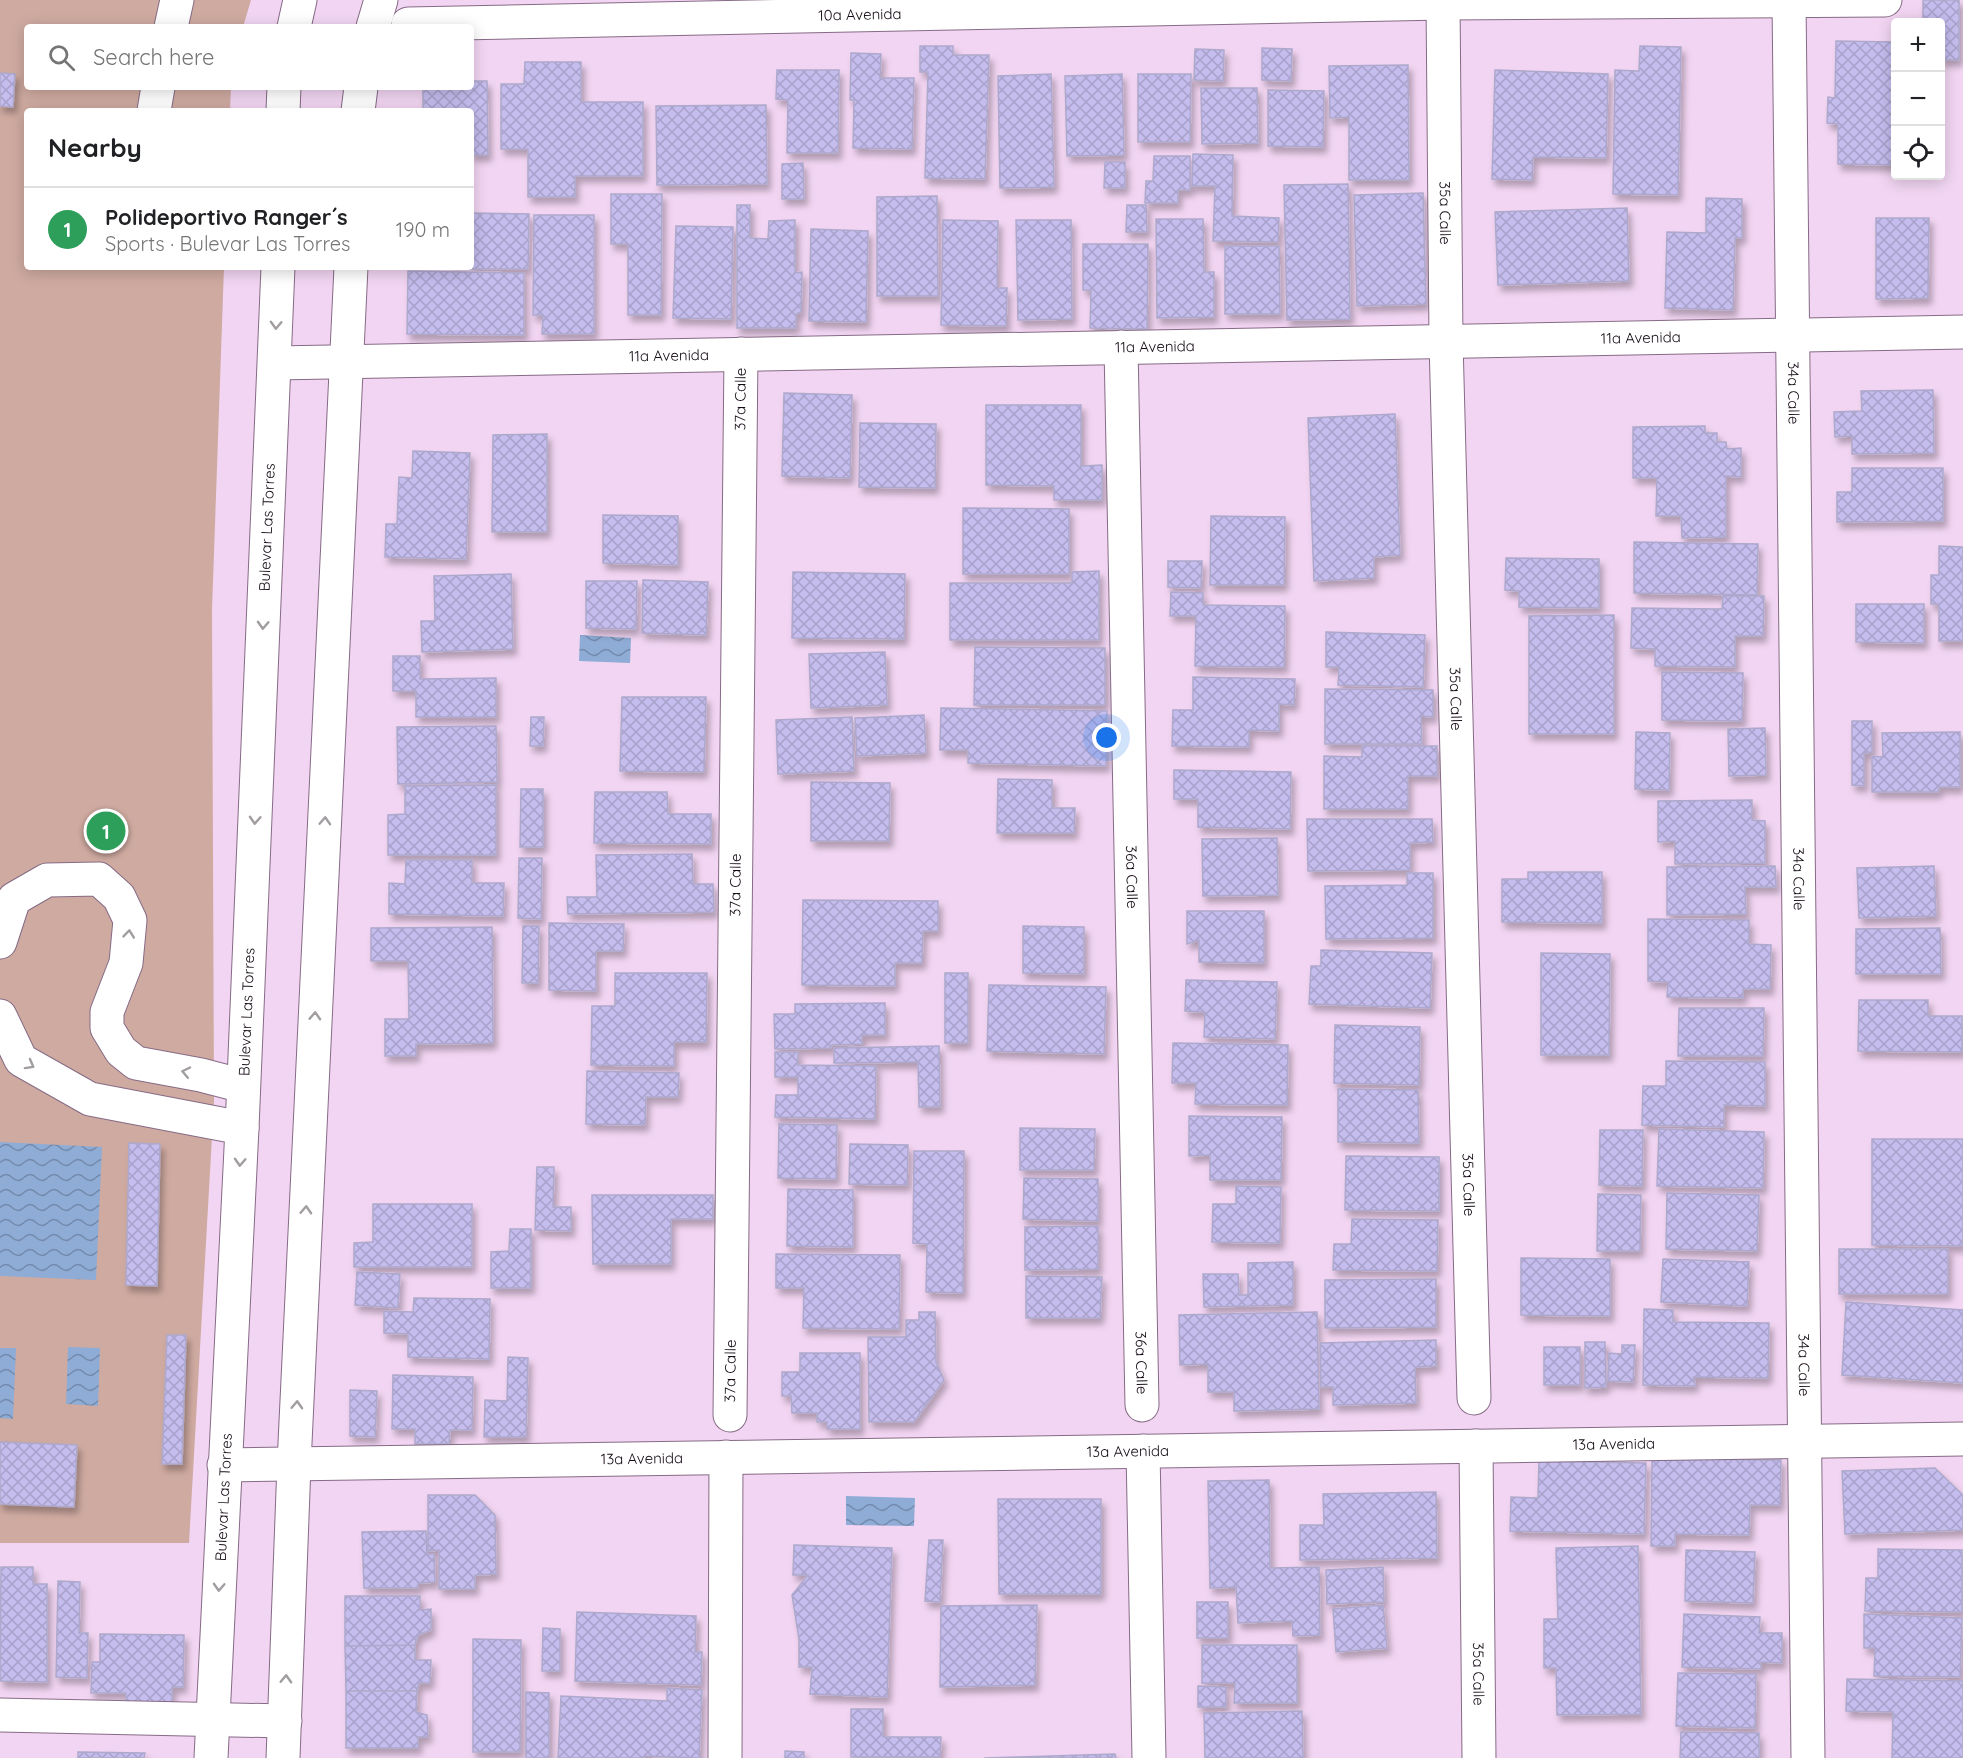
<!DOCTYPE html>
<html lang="en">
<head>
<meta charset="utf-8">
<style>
	:root { --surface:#fff; --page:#f6f6f6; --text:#202124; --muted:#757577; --line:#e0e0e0; --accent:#146a3c }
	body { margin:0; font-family:Quicksand,sans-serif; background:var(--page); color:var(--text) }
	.controls { position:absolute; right:18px; top:18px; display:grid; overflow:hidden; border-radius:6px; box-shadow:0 3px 15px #0003 }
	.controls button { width:54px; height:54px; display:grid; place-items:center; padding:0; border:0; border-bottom:2px solid var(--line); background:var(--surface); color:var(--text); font:30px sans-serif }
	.you { position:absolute; left:1107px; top:738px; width:21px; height:21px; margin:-15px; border:4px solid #fff; border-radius:50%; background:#1a73e8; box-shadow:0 0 0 9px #1a73e833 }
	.badge { display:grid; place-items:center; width:39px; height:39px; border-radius:50%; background:var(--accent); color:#fff; font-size:20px; font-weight:700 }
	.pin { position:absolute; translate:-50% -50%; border:3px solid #fff; box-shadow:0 2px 6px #0006 }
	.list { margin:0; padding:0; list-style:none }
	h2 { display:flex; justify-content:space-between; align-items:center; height:78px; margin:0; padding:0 24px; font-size:26px }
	h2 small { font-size:20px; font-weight:400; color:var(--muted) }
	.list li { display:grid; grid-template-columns:39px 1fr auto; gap:18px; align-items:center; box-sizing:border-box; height:84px; padding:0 24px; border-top:2px solid var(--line) }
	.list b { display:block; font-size:22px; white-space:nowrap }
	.list p { margin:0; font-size:20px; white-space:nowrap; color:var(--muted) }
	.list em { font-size:20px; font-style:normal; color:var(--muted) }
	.icon { flex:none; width:33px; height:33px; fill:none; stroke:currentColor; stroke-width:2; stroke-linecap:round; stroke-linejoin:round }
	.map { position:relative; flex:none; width:1963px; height:1758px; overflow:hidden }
	.search { position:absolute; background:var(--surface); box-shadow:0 3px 15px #0003; left:24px; top:24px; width:450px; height:66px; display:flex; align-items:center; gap:15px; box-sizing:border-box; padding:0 21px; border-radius:6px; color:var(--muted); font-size:22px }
	.panel { position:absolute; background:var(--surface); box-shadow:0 3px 15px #0003; left:24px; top:108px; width:450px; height:162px; border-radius:6px }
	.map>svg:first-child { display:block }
</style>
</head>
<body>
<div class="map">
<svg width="1963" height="1758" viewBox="0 0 1963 1758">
	<defs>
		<pattern id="water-waves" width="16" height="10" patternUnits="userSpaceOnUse" patternTransform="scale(1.5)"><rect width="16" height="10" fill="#8eacd5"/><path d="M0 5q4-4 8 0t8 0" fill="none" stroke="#738aac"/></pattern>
		<pattern id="building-cross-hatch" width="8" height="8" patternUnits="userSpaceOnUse" patternTransform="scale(1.5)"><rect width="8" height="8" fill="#c4bdee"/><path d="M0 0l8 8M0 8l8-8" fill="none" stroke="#a8a1cb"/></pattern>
		<filter id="shadow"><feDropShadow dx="3.5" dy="6" stdDeviation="3" flood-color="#0004"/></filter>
	</defs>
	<rect width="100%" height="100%" fill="#f2d5f2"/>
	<path fill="#cfaaa1" d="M0,0H251L243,27H27V87H231L230,111H27V267H224L212,610L214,1101L189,1543H0Z"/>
	<path fill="url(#water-waves)" d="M580,635L631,638L630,663L579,661Z
		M0,1142L102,1147L96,1280L0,1276Z
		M68,1347L100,1348L98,1406L66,1404Z
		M0,1348H16L13,1419L0,1418Z
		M846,1496L915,1498L914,1526L846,1525Z"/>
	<path fill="url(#building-cross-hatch)" stroke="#aea9cc" stroke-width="1.5" filter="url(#shadow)" d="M1923,0H1959V60H1940V22H1923Z
		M1836,41L1892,42L1896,46V165L1838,164V124L1827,123L1828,97L1835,98Z
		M920,46H953V55H989L985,179L925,178L928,72H920Z
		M1640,46L1681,47L1678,195L1613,194L1615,70L1639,71Z
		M1262,48L1292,49L1291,81L1262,80Z
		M1195,49L1224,50L1223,81L1194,80Z
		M851,53L881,54L880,78H914L912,149L853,148L854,100H850Z
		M525,62H581V102H643V176H575V197H528V149H501V84H524Z
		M1408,65L1409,180H1349V117L1330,118L1329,66Z
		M777,70H839L838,153H787L788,100L776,99Z
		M1495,70L1608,74L1606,158L1533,157L1532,180L1492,179Z
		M0,73L15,74L13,107L0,106Z
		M1051,74L1054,187L1000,188L998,76Z
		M1122,74L1124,155L1067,156L1065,76Z
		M1138,74H1191L1190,142H1138Z
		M471,81H487L488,155H471V111H423V87H471Z
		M1201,88H1257L1258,143L1202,144Z
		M1268,90L1324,91L1323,147L1268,146Z
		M766,105L767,184L657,185L656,106Z
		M1193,154L1233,155L1232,216L1279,218L1278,242L1213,241L1215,186H1192Z
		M1154,156H1190V190H1178V203H1145L1146,181H1153Z
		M1105,162H1125V188H1104Z
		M803,163L804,199H782V164Z
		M1348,184L1350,319L1287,320L1284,185Z
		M1423,193L1426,304L1357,306L1354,195Z
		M611,194H662L661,315H628V244H611Z
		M937,196L938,296H877V197Z
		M1706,198L1742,199V238H1735L1733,310L1665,308L1667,232L1706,233Z
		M737,205H750V238L768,239L769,221L795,220V273L802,272L801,312L796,314V328H737Z
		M1127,205H1146L1147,232H1126Z
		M1627,208L1629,281L1498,285L1495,212Z
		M471,213L529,214L528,269H450V267H471Z
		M534,215H594V334H542L543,315H533Z
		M1876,218H1929L1928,298L1876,299Z
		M1156,219H1203L1204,272H1214V317L1157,318Z
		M943,220L998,221L997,288H1007L1006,326L941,325Z
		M1016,220H1071L1072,319L1018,320Z
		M676,226L733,227L731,319L673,318Z
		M811,229L868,231L866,322L809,321Z
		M1083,244H1148L1147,329L1090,328L1091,290H1083Z
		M1225,246H1279L1280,314H1225Z
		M408,271L524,273V335L407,334Z
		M1933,390L1934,453L1852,454V436L1835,437L1834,412L1862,411L1861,391Z
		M784,393L852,395L850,478L782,476Z
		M986,405H1081V466L1102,465V500H1054V486L986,485Z
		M1395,414L1400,555L1374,557V578L1314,581L1308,418Z
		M860,423L936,424L935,488L859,487Z
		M1705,426V433H1717V442H1726L1727,449L1741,448V477L1726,476V537L1682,538L1681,516H1656L1657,478H1633V427Z
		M547,434V532H492L493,435Z
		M413,451L470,453L466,559L385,557L386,524H397L399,477L412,478Z
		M1852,468H1943V521L1837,522V492H1852Z
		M963,508L1069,509V574H963Z
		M603,515L678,516V565L603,563Z
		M1211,516L1285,517L1284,585H1210Z
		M1634,542L1758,544L1757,595L1634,593Z
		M1939,546L1963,547V641H1939V604H1931V575H1939Z
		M1506,558L1599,559V608L1519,607V591L1505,590Z
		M1168,561H1202L1201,588L1168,587Z
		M1099,571V640H950V583H1072V572Z
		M793,572L905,574L904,639L792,638Z
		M511,574L513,649L422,652L421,621H435L434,576Z
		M643,580L708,582L706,635L642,633Z
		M586,581H637L636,629L586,628Z
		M1171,592L1203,593V605L1285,606L1284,667L1195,666L1196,616H1170Z
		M1723,596H1764L1763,636H1735V667L1655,666V649L1631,648L1632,608L1722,609Z
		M1856,604H1924V643L1856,642Z
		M1614,615V734H1529V616Z
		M1326,632L1425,635L1423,687L1338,685L1339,667H1326Z
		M975,647L1105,648V705H974Z
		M885,652L887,705L811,708L809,654Z
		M393,656H420V679L496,678V717H416V691H393Z
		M1662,672L1743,673L1742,721L1662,720Z
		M1193,677L1295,679L1294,705L1279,704V731L1249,730V747L1172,746L1173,710H1193Z
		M1325,689L1433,690V717L1421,716L1422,744H1325Z
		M622,697H706L704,772L620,771Z
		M941,708L1107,711L1106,766L968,763V750H940Z
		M924,715L926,753L857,756L855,718Z
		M531,717H544L543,746H530Z
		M852,717L854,771L778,774L776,720Z
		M1852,721H1872V752L1864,753V786L1852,785Z
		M496,726L497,782L398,784L397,727Z
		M1765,728L1766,775L1729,776L1728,729Z
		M1636,732L1670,733L1669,790L1635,789Z
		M1960,732V787H1939L1938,792H1872V756L1883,757L1882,733Z
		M1362,746H1437V776H1408V809H1324V756L1362,757Z
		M1174,770L1291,772L1290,829L1198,827V799H1174Z
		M998,779L1052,780V808H1075L1074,833H997Z
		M811,782L890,783L889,841H811Z
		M496,785V855H388V815L405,814V786Z
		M521,789H543V847H520Z
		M595,792H667L668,814H711V844L594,843Z
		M1752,800V820L1765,821V863L1675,864V841L1658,842V801Z
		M1307,819H1432L1433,842L1410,843V870L1308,871Z
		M1277,838L1278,895L1203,896L1202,839Z
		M692,854L693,884H713L714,912L568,914L567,897H597L596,855Z
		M519,858H542L541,919L518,918Z
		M406,860H472V883H504L503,916L389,914V883L405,884Z
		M1775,866L1776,887H1745L1746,914L1667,915V867Z
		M1934,866L1936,916L1859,918L1857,868Z
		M1528,872H1602V923L1502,922V879H1528Z
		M1407,873H1433V938L1326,939L1325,886L1407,885Z
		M803,900L938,901V931H923L922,963H895V986L802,985Z
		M1187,911H1264V963L1199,962V940L1187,944Z
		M1648,919L1749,920V944L1771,945L1770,989H1743V998L1667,997L1668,982L1648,981Z
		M549,923L624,924L623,951H596V991L549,990Z
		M523,926H539L538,983H522Z
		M1023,926L1084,927V974L1023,973Z
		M492,927L493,1043L416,1044V1056H385V1019H409L408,961H371V928Z
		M1940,928L1941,974H1856V929Z
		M1321,950L1432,953L1430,1008L1309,1004L1311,966H1321Z
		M1541,953L1610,954L1609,1055H1541Z
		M615,973H707L706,1042H674V1066L591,1065L592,1006H615Z
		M945,973H968V1043H945Z
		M1186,980L1277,982L1275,1039L1204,1037L1205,1012L1185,1011Z
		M989,985L1106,987L1104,1054L987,1051Z
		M1859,1000H1928V1016H1962V1052L1858,1051Z
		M885,1003V1035H862V1044L832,1045L830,1048L775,1049L774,1014H795V1004Z
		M1679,1008H1764L1763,1056H1678Z
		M1335,1025L1420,1027L1419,1085L1334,1083Z
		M1173,1043L1288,1045L1287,1105L1195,1104L1196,1083H1172Z
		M939,1046L940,1107H919L918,1062L834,1063V1048Z
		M775,1052H798V1065L876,1066L875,1119L775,1117L776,1095H798V1077H775Z
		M1666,1061L1765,1062V1106L1724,1105V1127L1642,1125L1643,1086H1666Z
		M587,1071L679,1073L678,1097H646L645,1125L586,1124Z
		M1338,1089L1418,1090L1419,1143L1338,1142Z
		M1189,1116L1282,1117L1281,1180H1210V1155L1189,1156Z
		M779,1124L837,1125L836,1179L778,1178Z
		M1020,1128L1095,1129L1094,1170H1020Z
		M1659,1129L1764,1132L1763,1188L1657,1186Z
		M1600,1130H1643L1642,1186L1599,1185Z
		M1872,1139H1963V1246L1872,1245Z
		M129,1143L160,1144L157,1286L126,1285Z
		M850,1144L908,1145L907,1185L849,1184Z
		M914,1151H964L963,1293L926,1292L927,1244L913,1243Z
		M1346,1156L1439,1157V1211L1345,1210Z
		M537,1167H554L553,1207H571V1231L535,1230Z
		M1024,1178L1098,1179V1221L1023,1219Z
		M1236,1186L1281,1187L1280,1243L1212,1242L1213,1204H1236Z
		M788,1189L853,1190V1247L787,1246Z
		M1667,1193L1759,1195L1757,1251L1666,1249Z
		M1598,1194L1641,1195L1640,1251H1597Z
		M592,1195H713V1219H671V1264H593Z
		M373,1204H472V1267H354V1243L373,1242Z
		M1352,1219L1438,1220L1437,1271L1333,1270L1334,1244H1351Z
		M1098,1226V1269L1025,1270V1227Z
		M510,1229H531V1288H491V1252L509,1251Z
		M1839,1249H1948V1294H1839Z
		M776,1254L900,1255L899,1329L803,1328L804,1288H776Z
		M1521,1258L1610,1259V1316L1521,1315Z
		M1663,1259L1749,1262L1747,1306L1661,1302Z
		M1293,1262V1305L1204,1307L1203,1274H1238L1239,1295H1248V1263Z
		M357,1272L400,1274L398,1308L355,1305Z
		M1026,1276L1102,1277L1100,1318H1026Z
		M1436,1279V1327L1325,1328V1280Z
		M414,1298L490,1299L489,1359L408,1357V1334L384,1333V1311L413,1312Z
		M1846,1302L1963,1310V1383L1842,1375Z
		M1644,1309L1673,1310V1322L1769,1323L1768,1378L1694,1377L1695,1386L1643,1385Z
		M919,1312H935L936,1362L944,1380L914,1422H869L868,1337H906V1320H919Z
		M1317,1312L1319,1409L1234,1411V1392H1208V1364L1180,1365L1179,1315Z
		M167,1335H186L182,1464H162Z
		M1436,1340V1366L1415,1367L1416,1403L1333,1405V1387H1321L1320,1343Z
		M1585,1342H1605L1606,1387L1585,1388Z
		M1622,1345H1635L1633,1382L1608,1381L1609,1353L1622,1354Z
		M1544,1347H1580V1385H1544Z
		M800,1353H860V1429H827V1422H817V1413H792L791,1396H782V1372H800Z
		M508,1357L528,1358L526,1437H484L485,1400L507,1401Z
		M393,1375L473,1377L472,1430H450L449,1444H415V1429H392Z
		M350,1390L377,1391L375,1437L350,1436Z
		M0,1442L77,1445L74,1507L0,1504Z
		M1652,1459L1781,1460L1780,1505H1750L1749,1535L1675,1534V1546H1651Z
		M1539,1461L1646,1463L1644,1534L1510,1531L1511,1497L1538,1498Z
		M1935,1468L1963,1495V1530L1845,1534L1842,1471Z
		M1269,1480L1270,1568L1319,1567L1320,1635L1293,1636L1292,1621L1238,1623L1236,1587L1210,1588L1208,1481Z
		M1436,1492L1437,1558L1300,1560V1525H1324L1323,1494Z
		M428,1495H475L495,1515L496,1574L475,1575V1589H439V1550L428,1551Z
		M998,1499H1101V1594H999Z
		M426,1531L427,1554H434L435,1582L418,1583V1588H364L362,1532Z
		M929,1540H943L940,1602L925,1601Z
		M794,1545L892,1548L887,1697L810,1694L812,1667H799V1639L792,1595L808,1575H793Z
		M1638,1546L1641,1714L1557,1715L1556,1668H1544V1619H1558L1556,1548Z
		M1878,1549L1962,1550V1612L1865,1611L1866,1578H1878Z
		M1686,1550L1755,1552L1753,1603L1685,1601Z
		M1,1567H33V1584H47V1682L0,1681Z
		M1383,1567L1384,1602L1327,1604L1326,1570Z
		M58,1581L80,1582L79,1633H88L87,1678L56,1677Z
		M345,1596H420V1610L431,1609V1630L418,1635L415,1645L345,1646Z
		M1197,1602H1228V1638H1197Z
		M1037,1605L1035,1685L940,1687L941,1606Z
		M1383,1605L1387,1648L1336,1652L1333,1609Z
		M577,1612L696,1616L695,1652H702L701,1685L575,1681Z
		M1684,1614L1760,1617L1759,1633H1782V1663L1761,1662V1669L1682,1667Z
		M1864,1614L1962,1618L1960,1677L1874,1676L1875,1648H1864Z
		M543,1628L560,1629V1671H542Z
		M100,1634L184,1635L183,1687H172V1706H126V1693H91L92,1662H100Z
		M473,1639L521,1640L520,1752H473Z
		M415,1645V1660H431L430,1683H419L417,1691H346L345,1646Z
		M1202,1645H1297V1703H1234L1235,1683H1202Z
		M1678,1673L1756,1674L1755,1728L1676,1726Z
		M1847,1679L1963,1681V1758H1892L1893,1712L1846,1711Z
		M1198,1686L1226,1687V1707H1198Z
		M667,1688L702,1690L699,1758L644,1756L643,1758H558L561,1696L667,1701Z
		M346,1691H417L416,1712L427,1715L428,1737H418V1748H346Z
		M526,1692L549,1693V1758H526Z
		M851,1709H883V1737H941L940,1757H851Z
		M1302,1711L1303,1758H1205L1204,1713Z
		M1681,1732L1759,1733V1758H1680Z
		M785,1751L804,1752V1758H785Z
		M78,1752L145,1753L144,1758H78Z
		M1115,1754L1116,1758H984Z"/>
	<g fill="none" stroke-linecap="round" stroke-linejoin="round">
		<g stroke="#856b85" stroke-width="35">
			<g id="minor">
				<path id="s1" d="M1443,0L1446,341L1474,1398"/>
				<path id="s2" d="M1789,0L1808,1758"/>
				<path id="s3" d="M408,24L1443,3L1885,0"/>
				<path d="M171,27L177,0"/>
				<path d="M294,27L300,0"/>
				<path d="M373,27L381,0"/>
				<path d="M154,111L158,87"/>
				<path d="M283,111L284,87"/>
				<path d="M358,111L361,87"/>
				<path id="s4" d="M1121,347L1142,1405"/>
				<path id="s5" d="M275,363L1963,332"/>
				<path d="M0,942L14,899L47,880L99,879L119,897L130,920L126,963L107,1012V1028L121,1051L136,1063L201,1075L243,1086"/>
				<path d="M0,1016L21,1060L90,1099L242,1128"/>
				<path id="s6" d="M730,1415L741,354"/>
				<path id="s7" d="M1476,1446L1479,1758"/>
				<path d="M1143,1451L1149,1758"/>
				<path id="s8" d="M224,1465L1963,1439"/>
				<path d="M0,1715L285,1721"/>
				<path id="s9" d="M211,1758L242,1128L278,267"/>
				<path d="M283,1758L294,1464L351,267"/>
				<path d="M725,1758L726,1457"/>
			</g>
		</g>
		<use href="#minor" stroke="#fff" stroke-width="33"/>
	</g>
	<defs><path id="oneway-chevron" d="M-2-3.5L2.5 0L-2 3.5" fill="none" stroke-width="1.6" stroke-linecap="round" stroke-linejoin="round" transform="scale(1.5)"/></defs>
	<g stroke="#a19da1">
		<use href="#oneway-chevron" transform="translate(276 325) rotate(92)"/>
		<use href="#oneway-chevron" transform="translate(263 625) rotate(93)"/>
		<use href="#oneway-chevron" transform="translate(255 820) rotate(93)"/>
		<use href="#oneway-chevron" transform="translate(325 821) rotate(-87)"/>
		<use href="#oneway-chevron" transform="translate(129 934) rotate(-84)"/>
		<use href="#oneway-chevron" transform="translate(315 1016) rotate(-87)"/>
		<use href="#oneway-chevron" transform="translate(30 1065) rotate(29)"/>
		<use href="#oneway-chevron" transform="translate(186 1072) rotate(-168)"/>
		<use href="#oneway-chevron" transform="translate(240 1162) rotate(93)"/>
		<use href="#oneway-chevron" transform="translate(306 1210) rotate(-87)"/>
		<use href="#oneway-chevron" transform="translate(297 1405) rotate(-87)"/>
		<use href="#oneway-chevron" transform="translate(219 1587) rotate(93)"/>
		<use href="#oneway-chevron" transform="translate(286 1679) rotate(-88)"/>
	</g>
	<g text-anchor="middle" stroke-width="6" stroke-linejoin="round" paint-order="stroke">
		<g font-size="15" fill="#150b15" stroke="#f2d5f2">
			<text dy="5" stroke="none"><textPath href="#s3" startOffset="452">10a Avenida</textPath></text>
			<text dy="5" stroke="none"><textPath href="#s1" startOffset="213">35a Calle</textPath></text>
			<text dy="5" stroke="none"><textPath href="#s5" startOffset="1366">11a Avenida</textPath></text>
			<text dy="5" stroke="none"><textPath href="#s5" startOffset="880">11a Avenida</textPath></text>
			<text dy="5" stroke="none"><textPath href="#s5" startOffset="394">11a Avenida</textPath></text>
			<text dy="5" stroke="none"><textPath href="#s2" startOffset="393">34a Calle</textPath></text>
			<text dy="5" stroke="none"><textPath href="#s6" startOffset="1016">37a Calle</textPath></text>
			<text dy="5" stroke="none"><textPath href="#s9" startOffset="1232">Bulevar Las Torres</textPath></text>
			<text dy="5" stroke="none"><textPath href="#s1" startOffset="699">35a Calle</textPath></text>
			<text dy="5" stroke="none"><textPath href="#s4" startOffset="530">36a Calle</textPath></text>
			<text dy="5" stroke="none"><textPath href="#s2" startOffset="879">34a Calle</textPath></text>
			<text dy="5" stroke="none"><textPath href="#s6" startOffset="530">37a Calle</textPath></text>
			<text dy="5" stroke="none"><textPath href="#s9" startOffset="747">Bulevar Las Torres</textPath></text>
			<text dy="5" stroke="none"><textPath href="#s1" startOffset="1185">35a Calle</textPath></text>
			<text dy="5" stroke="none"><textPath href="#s4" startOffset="1016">36a Calle</textPath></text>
			<text dy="5" stroke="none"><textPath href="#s2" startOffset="1365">34a Calle</textPath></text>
			<text dy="5" stroke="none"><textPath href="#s6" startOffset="44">37a Calle</textPath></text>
			<text dy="5" stroke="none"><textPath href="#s8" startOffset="1390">13a Avenida</textPath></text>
			<text dy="5" stroke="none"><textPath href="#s8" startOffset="904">13a Avenida</textPath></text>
			<text dy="5" stroke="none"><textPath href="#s8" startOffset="418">13a Avenida</textPath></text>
			<text dy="5" stroke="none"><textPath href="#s9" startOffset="261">Bulevar Las Torres</textPath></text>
			<text dy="5" stroke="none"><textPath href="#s7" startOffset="228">35a Calle</textPath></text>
		</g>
	</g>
</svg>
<div class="controls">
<button>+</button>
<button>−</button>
<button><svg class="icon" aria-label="locate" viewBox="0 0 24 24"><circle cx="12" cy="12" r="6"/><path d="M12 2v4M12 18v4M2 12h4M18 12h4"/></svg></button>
</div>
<div class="you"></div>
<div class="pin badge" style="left:106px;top:831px;background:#2e9e5b">1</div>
<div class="search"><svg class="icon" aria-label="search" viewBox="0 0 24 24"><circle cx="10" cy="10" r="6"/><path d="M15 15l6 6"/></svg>Search here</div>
<section class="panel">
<h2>Nearby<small></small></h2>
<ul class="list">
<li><span class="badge" style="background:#2e9e5b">1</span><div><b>Polideportivo Ranger´s</b><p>Sports · Bulevar Las Torres</p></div><em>190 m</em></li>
</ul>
</section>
</div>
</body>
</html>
